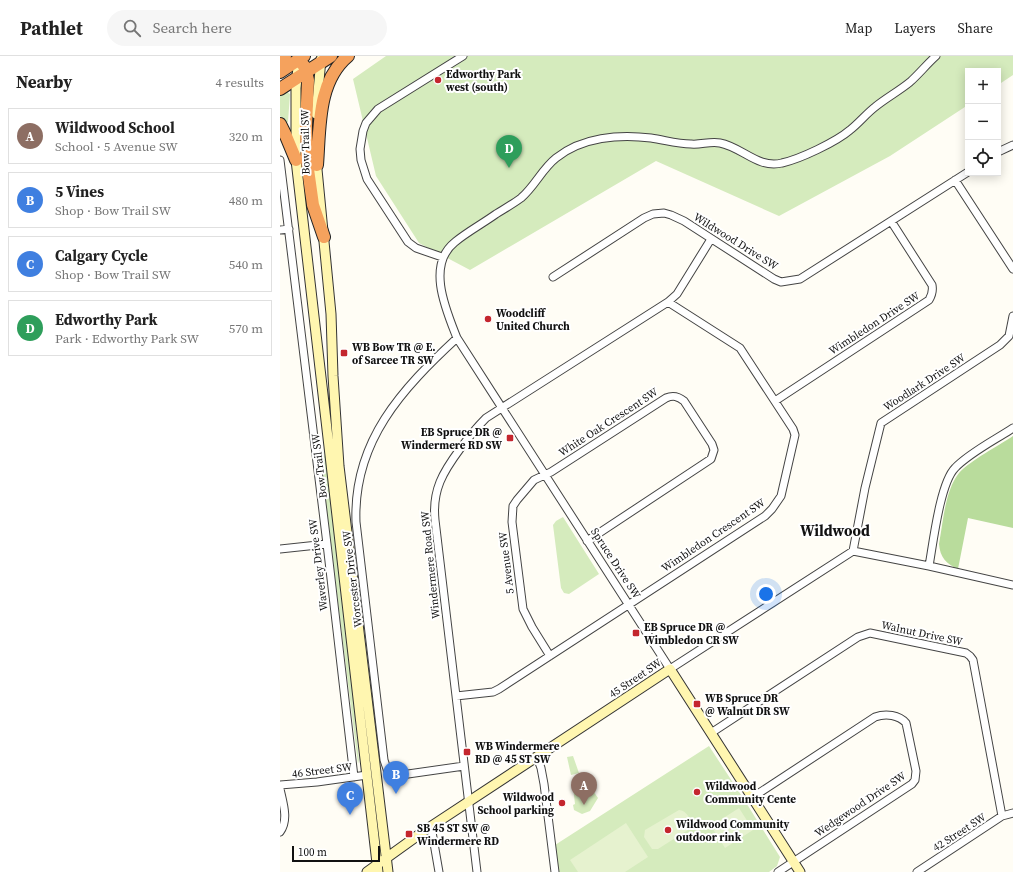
<!DOCTYPE html>
<html lang="en">
<head>
<meta charset="utf-8">
<style>
	:root { --surface:#fff; --page:#f6f6f6; --text:#222; --muted:#767676; --line:#e0e0e0; --accent:#c4262e }
	body { margin:0; font-family:"Source Serif 4",serif; background:var(--page); color:var(--text) }
	.controls { position:absolute; right:12px; top:12px; display:grid; overflow:hidden; border-radius:0px; box-shadow:0 2px 10px #0003 }
	.controls button { width:36px; height:36px; display:grid; place-items:center; padding:0; border:0; border-bottom:1px solid var(--line); background:var(--surface); color:var(--text); font:20px sans-serif }
	.scale { position:absolute; left:12px; bottom:10px; width:88px; box-sizing:border-box; padding-left:4px; border:2px solid #111; border-top:0; font-size:11px; line-height:14px; white-space:nowrap; color:#111; -webkit-text-stroke:3px #fff; paint-order:stroke }
	.you { position:absolute; left:486px; top:538px; width:14px; height:14px; margin:-10px; border:3px solid #fff; border-radius:50%; background:#1a73e8; box-shadow:0 0 0 6px #1a73e833 }
	.badge { display:grid; place-items:center; width:26px; height:26px; border-radius:50%; background:var(--accent); color:#fff; font-size:13px; font-weight:700 }
	.pin { position:absolute; translate:-50% -33px; filter:drop-shadow(0 1px 2px #0008) }
	.pin::after { content:''; position:absolute; top:21px; width:14px; height:12px; background:inherit; clip-path:polygon(0 0,100% 0,50% 100%) }
	.list { margin:0; padding:0; list-style:none }
	h2 { display:flex; justify-content:space-between; align-items:center; height:52px; margin:0; padding:0 16px; font-size:17px }
	h2 small { font-size:13px; font-weight:400; color:var(--muted) }
	.list li { display:grid; grid-template-columns:26px 1fr auto; gap:12px; align-items:center; box-sizing:border-box; height:56px; margin:0 8px 8px; padding:0 8px; border:1px solid var(--line); border-radius:0px }
	.list b { display:block; font-size:15px; white-space:nowrap }
	.list p { margin:0; font-size:13px; white-space:nowrap; color:var(--muted) }
	.list em { font-size:13px; font-style:normal; color:var(--muted) }
	.icon { flex:none; width:22px; height:22px; fill:none; stroke:currentColor; stroke-width:2; stroke-linecap:round; stroke-linejoin:round }
	.map { position:relative; flex:none; width:733px; height:816px; overflow:hidden }
	header { display:flex; align-items:center; gap:24px; box-sizing:border-box; height:56px; padding:0 20px; background:var(--surface); border-bottom:1px solid var(--line) }
	header strong { font-size:19px }
	nav { display:flex; gap:22px; margin-inline-start:auto; font-size:14px }
	.search { width:280px; height:36px; background:var(--page); display:flex; align-items:center; gap:10px; box-sizing:border-box; padding:0 14px; border-radius:22px; color:var(--muted); font-size:15px }
	main { display:flex }
	aside { flex:1; background:var(--surface) }
	.map>svg:first-child { display:block }
</style>
</head>
<body>
<header>
<strong>Pathlet</strong>
<div class="search"><svg class="icon" aria-label="search" viewBox="0 0 24 24"><circle cx="10" cy="10" r="6"/><path d="M15 15l6 6"/></svg>Search here</div>
<nav><a>Map</a><a>Layers</a><a>Share</a></nav>
</header>
<main>
<aside>
<h2>Nearby<small>4 results</small></h2>
<ul class="list">
<li><span class="badge" style="background:#8d6e63">A</span><div><b>Wildwood School</b><p>School · 5 Avenue SW</p></div><em>320 m</em></li>
<li><span class="badge" style="background:#3f7fe0">B</span><div><b>5 Vines</b><p>Shop · Bow Trail SW</p></div><em>480 m</em></li>
<li><span class="badge" style="background:#3f7fe0">C</span><div><b>Calgary Cycle</b><p>Shop · Bow Trail SW</p></div><em>540 m</em></li>
<li><span class="badge" style="background:#2e9e5b">D</span><div><b>Edworthy Park</b><p>Park · Edworthy Park SW</p></div><em>570 m</em></li>
</ul>
</aside>
<div class="map">
<svg width="733" height="816" viewBox="0 0 733 816">
	<rect width="100%" height="100%" fill="#fffdf5"/>
	<path fill="#d5ebbd" d="M106,0H733V19L718,29V15H688V49L610,100L499,160L376,105L190,214L139,187L96,120L73,23Z
		M6,35L10,38L8,66L5,67L0,60V39Z
		M39,393H42L46,403L75,642V665L79,704L78,708Z
		M283,461L319,518L289,538L284,537L281,532L273,469L276,465Z
		M429,690L465,745L500,801L497,810L489,816H279L275,789Z
		M293,700L299,717L291,719L287,701Z
		M305,723L318,742L310,755L302,758L294,754L293,749L295,748L293,731Z"/>
	<path fill="#b9dc9c" d="M733,380V472L688,462L678,513C666,508 660,501 659,488C663,467 665,434 679,417C691,404 718,390 733,380Z"/>
	<path fill="#e6f2cf" d="M459,752L473,774L445,792L431,770Z
		M399,754C406,754 413,765 411,772L378,793H372L364,781L365,774Z
		M346,767L368,801L345,816H298L290,804Z"/>
	<g fill="none" stroke-linecap="round" stroke-linejoin="round">
		<g stroke="#444" stroke-width="9">
			<path id="street" d="M718,96L733,89
				M0,104L47,488L74,721
				M675,124L733,213
				M0,174L9,173
				M162,201L136,192L128,186L87,123L81,104L80,93L83,75L86,67L98,53L183,0
				M273,221L364,162L373,158L384,157L391,159L404,165L494,223L501,226L520,223L688,116
				M177,282C122,333 73,385 76,466L104,704L108,716L114,720L184,710
				M495,345L649,244C652,239 653,234 652,229L611,165
				M733,372C715,384 689,397 675,412C660,427 653,488 649,510L733,529
				M0,493L47,488
				M573,495L585,432L601,367L720,289L729,280L733,260
				M649,510L573,495L390,613L177,282C166,254 146,209 175,186C187,176 202,168 216,158C224,153 233,148 241,142C255,130 262,113 276,102C302,81 339,78 371,82C385,84 397,88 411,88C421,89 430,85 440,87C462,91 478,113 502,107C520,103 556,86 570,74C579,67 586,58 595,51C606,42 619,35 630,26C639,18 647,8 656,0
				M270,600L252,571L243,553L232,466L233,450L237,444L254,424L271,416L386,342C393,339 398,340 404,345L432,388L434,394L431,403L307,485
				M176,640L213,636L219,633L485,460L492,453L501,440L515,379L513,373L460,292L388,246
				M431,677L578,581L590,577L686,597L690,600L693,604L722,760
				M257,701L261,712L264,728L275,816
				M0,729L37,726L87,719
				M0,733C3,747 9,764 0,776
				M473,741L595,661C606,657 619,659 626,667L636,715L635,724L632,728L498,816
				M151,770L159,816
				M197,816L155,464C152,434 163,416 180,393C188,382 196,372 206,362L388,246L397,238L431,183
				M637,816L722,760L733,757"/>
		</g>
		<g stroke="#333" stroke-width="11">
			<path id="secondary" d="M19,0L16,32V104L98,816
				M36,58L41,3
				M36,103L51,258L53,320L59,410L108,816
				M87,816L144,775L390,613L520,816"/>
		</g>
		<g stroke="#222" stroke-width="14">
			<path id="highway" d="M18,3L25,11L28,24L26,70L27,106L33,149L44,181
				M0,6L5,0
				M0,16L24,0
				M0,33L51,0
				M0,68L6,80L16,104
				M37,109C40,71 37,26 68,0"/>
		</g>
		<use href="#street" stroke="#fff" stroke-width="7"/>
		<use href="#secondary" stroke="#fff6b0" stroke-width="9"/>
		<use href="#highway" stroke="#f5a25d" stroke-width="12"/>
	</g>
	<g fill="#c4262e" stroke="#fff" stroke-width="1.5">
		<circle cx="158" cy="24" r="4"/>
		<circle cx="208" cy="263" r="4"/>
		<rect x="60" y="293" width="8" height="8" rx="2"/>
		<rect x="226" y="378" width="8" height="8" rx="2"/>
		<rect x="352" y="573" width="8" height="8" rx="2"/>
		<rect x="413" y="644" width="8" height="8" rx="2"/>
		<rect x="183" y="692" width="8" height="8" rx="2"/>
		<circle cx="417" cy="736" r="4"/>
		<circle cx="282" cy="747" r="4"/>
		<circle cx="388" cy="774" r="4"/>
		<rect x="125" y="774" width="8" height="8" rx="2"/>
	</g>
	<g text-anchor="middle" stroke-width="4" stroke-linejoin="round" paint-order="stroke">
		<g font-size="11" font-weight="bold" fill="#111" stroke="#fff" text-anchor="start">
			<text x="166" y="22">Edworthy Park<tspan x="166" dy="13">west (south)</tspan></text>
			<text x="216" y="261">Woodcliff<tspan x="216" dy="13">United Church</tspan></text>
			<text x="72" y="295">WB Bow TR @ E.<tspan x="72" dy="13">of Sarcee TR SW</tspan></text>
			<text x="222" y="380" text-anchor="end">EB Spruce DR @<tspan x="222" dy="13">Windermere RD SW</tspan></text>
			<text x="364" y="575">EB Spruce DR @<tspan x="364" dy="13">Wimbledon CR SW</tspan></text>
			<text x="425" y="646">WB Spruce DR<tspan x="425" dy="13">@ Walnut DR SW</tspan></text>
			<text x="195" y="694">WB Windermere<tspan x="195" dy="13">RD @ 45 ST SW</tspan></text>
			<text x="425" y="734">Wildwood<tspan x="425" dy="13">Community Cente</tspan></text>
			<text x="274" y="745" text-anchor="end">Wildwood<tspan x="274" dy="13">School parking</tspan></text>
			<text x="396" y="772">Wildwood Community<tspan x="396" dy="13">outdoor rink</tspan></text>
			<text x="137" y="776">SB 45 ST SW @<tspan x="137" dy="13">Windermere RD</tspan></text>
		</g>
		<g font-size="11" fill="#111" stroke="#fff">
			<text transform="translate(25 86) rotate(-91)" y="4">Bow Trail SW</text>
			<text transform="translate(456 185) rotate(32)" y="4">Wildwood Drive SW</text>
			<text transform="translate(594 267) rotate(-33)" y="4">Wimbledon Drive SW</text>
			<text transform="translate(644 326) rotate(-33)" y="4">Woodlark Drive SW</text>
			<text transform="translate(328 366) rotate(-33)" y="4">White Oak Crescent SW</text>
			<text transform="translate(39 410) rotate(-97)" y="4">Bow Trail SW</text>
			<text transform="translate(433 479) rotate(-34)" y="4">Wimbledon Crescent SW</text>
			<text transform="translate(226 507) rotate(-97)" y="4">5 Avenue SW</text>
			<text transform="translate(336 507) rotate(57)" y="4">Spruce Drive SW</text>
			<text transform="translate(38 509) rotate(-97)" y="4">Waverley Drive SW</text>
			<text transform="translate(150 509) rotate(-96)" y="4">Windermere Road SW</text>
			<text transform="translate(72 523) rotate(-97)" y="4">Worcester Drive SW</text>
			<text transform="translate(642 577) rotate(12)" y="4">Walnut Drive SW</text>
			<text transform="translate(355 622) rotate(-34)" y="4">45 Street SW</text>
			<text transform="translate(42 714) rotate(-7)" y="4">46 Street SW</text>
			<text transform="translate(580 748) rotate(-34)" y="4">Wedgewood Drive SW</text>
			<text transform="translate(679 776) rotate(-33)" y="4">42 Street SW</text>
		</g>
		<g font-size="15" font-weight="bold" fill="#111" stroke="#fff">
			<text x="555" y="480">Wildwood</text>
		</g>
	</g>
</svg>
<div class="controls">
<button>+</button>
<button>−</button>
<button><svg class="icon" aria-label="locate" viewBox="0 0 24 24"><circle cx="12" cy="12" r="6"/><path d="M12 2v4M12 18v4M2 12h4M18 12h4"/></svg></button>
</div>
<div class="scale">100 m</div>
<div class="you"></div>
<div class="pin badge" style="left:304px;top:749px;background:#8d6e63">A</div>
<div class="pin badge" style="left:116px;top:738px;background:#3f7fe0">B</div>
<div class="pin badge" style="left:70px;top:759px;background:#3f7fe0">C</div>
<div class="pin badge" style="left:229px;top:112px;background:#2e9e5b">D</div>
</div>
</main>
</body>
</html>
